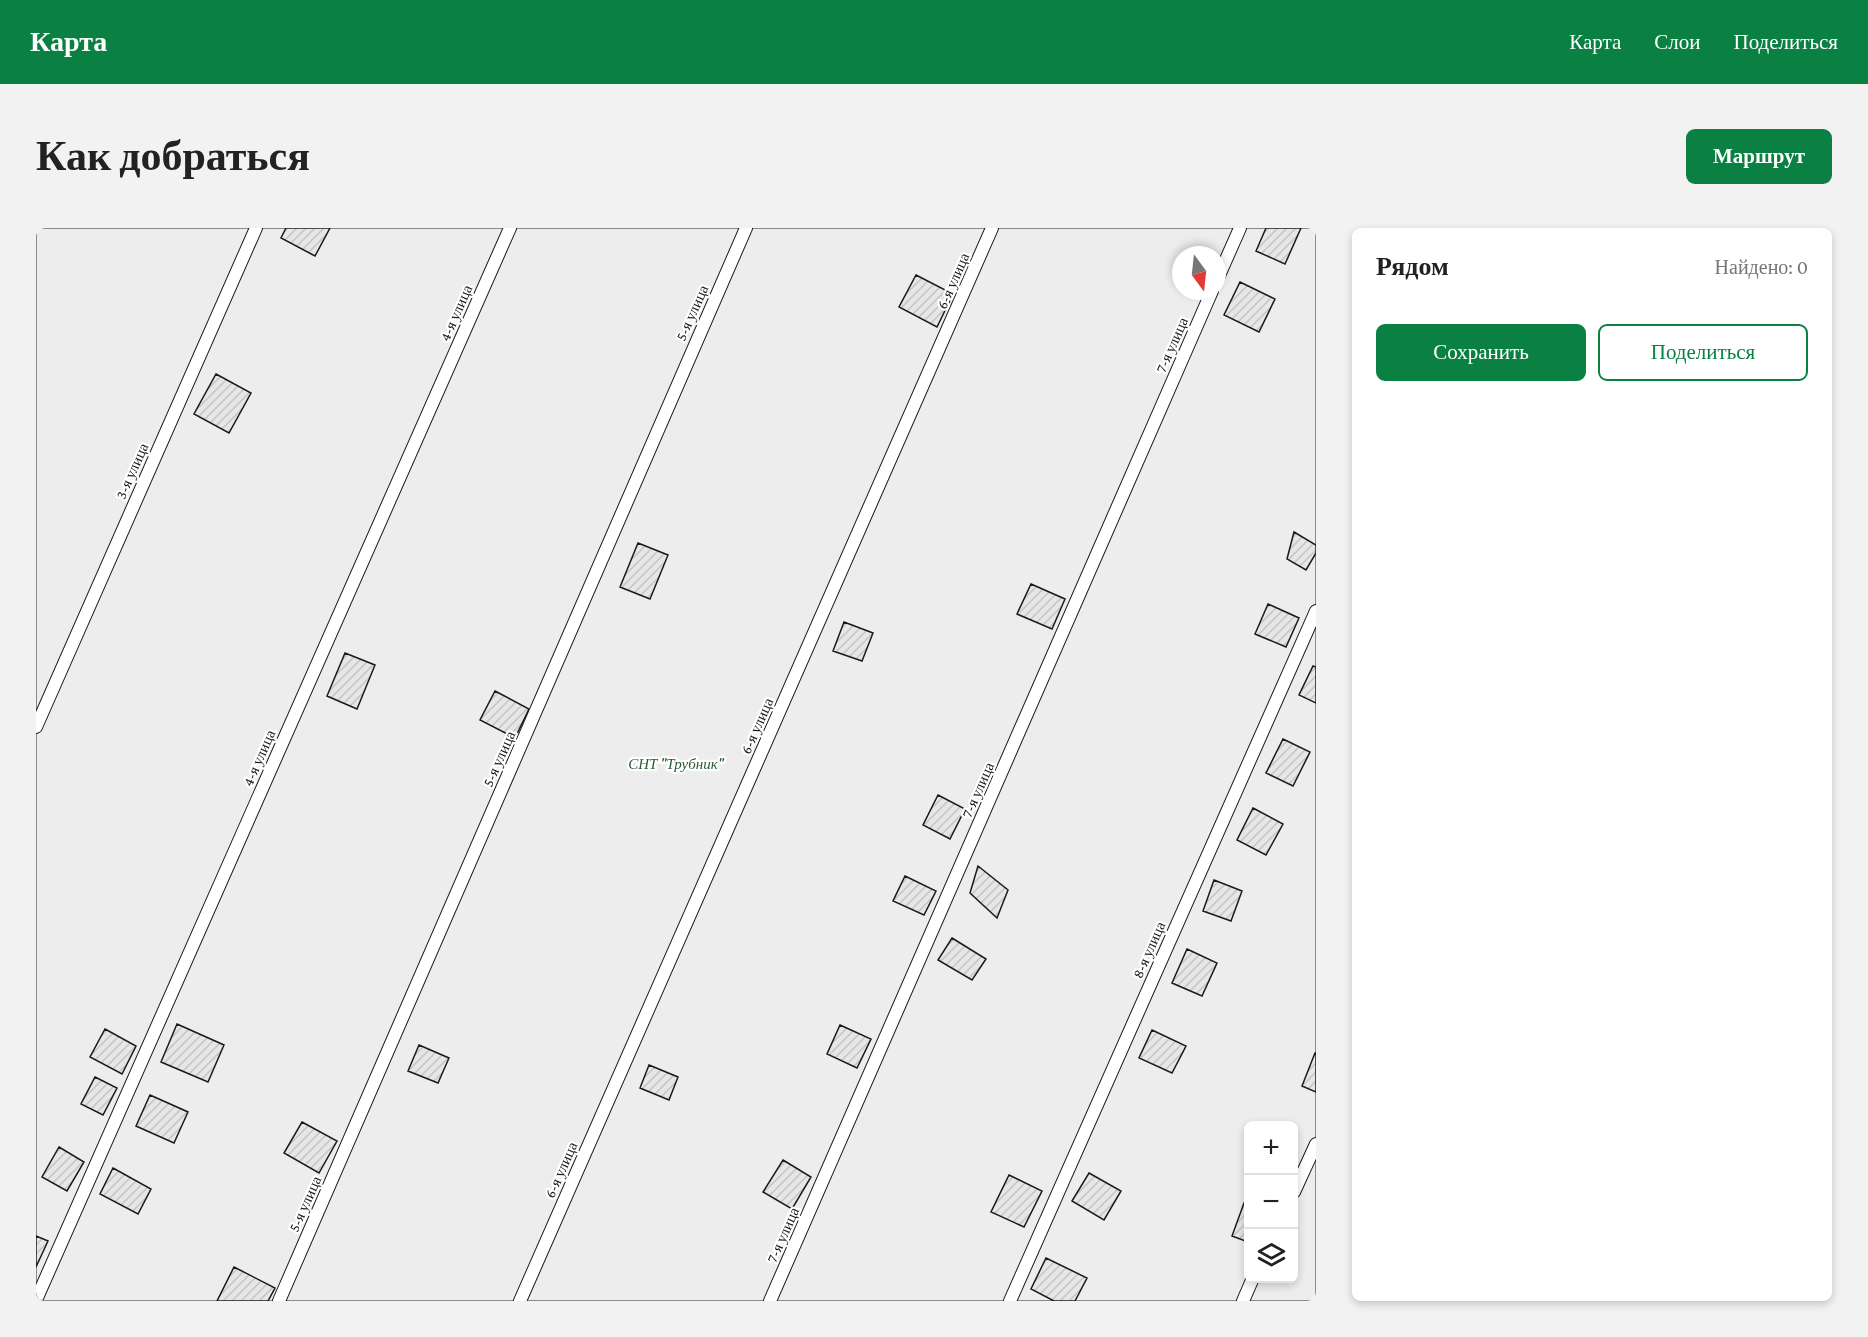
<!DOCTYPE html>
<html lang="ru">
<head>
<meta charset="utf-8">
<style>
	:root { --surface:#fff; --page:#f2f2f2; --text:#222; --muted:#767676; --line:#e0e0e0; --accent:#0b8043 }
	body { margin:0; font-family:"Crimson Pro",serif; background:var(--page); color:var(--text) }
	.controls { position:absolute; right:18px; bottom:18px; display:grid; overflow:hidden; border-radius:9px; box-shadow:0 3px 9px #0003 }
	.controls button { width:54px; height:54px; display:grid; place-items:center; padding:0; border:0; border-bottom:2px solid var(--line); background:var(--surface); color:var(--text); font:30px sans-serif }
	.compass { position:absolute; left:1136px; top:18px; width:54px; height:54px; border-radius:50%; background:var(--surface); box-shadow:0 3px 9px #0003; rotate:165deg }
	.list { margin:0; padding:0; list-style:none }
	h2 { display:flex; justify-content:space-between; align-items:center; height:78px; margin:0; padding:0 24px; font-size:26px }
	h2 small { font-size:20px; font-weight:400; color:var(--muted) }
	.actions { display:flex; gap:12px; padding:18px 24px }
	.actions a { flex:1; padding:14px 0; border:2px solid var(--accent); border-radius:9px; text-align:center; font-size:21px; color:var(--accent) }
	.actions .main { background:var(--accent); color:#fff }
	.icon { flex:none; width:33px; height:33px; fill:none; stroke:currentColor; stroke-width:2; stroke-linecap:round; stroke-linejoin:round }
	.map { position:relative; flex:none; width:1280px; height:1073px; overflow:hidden; border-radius:9px }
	header { display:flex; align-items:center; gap:36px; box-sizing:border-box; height:84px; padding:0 30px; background:var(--accent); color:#fff }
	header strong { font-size:28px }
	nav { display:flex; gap:33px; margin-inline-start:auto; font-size:21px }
	.intro { display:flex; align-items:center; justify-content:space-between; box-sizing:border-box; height:144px; padding:0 36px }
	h1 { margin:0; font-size:42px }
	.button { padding:15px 27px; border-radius:9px; background:var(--accent); color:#fff; font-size:21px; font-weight:700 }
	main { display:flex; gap:36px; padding:0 36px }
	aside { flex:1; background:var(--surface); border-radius:9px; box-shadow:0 3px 9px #0003 }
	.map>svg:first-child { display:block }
</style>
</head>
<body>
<header>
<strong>Карта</strong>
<nav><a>Карта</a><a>Слои</a><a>Поделиться</a></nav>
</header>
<div class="intro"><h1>Как добраться</h1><a class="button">Маршрут</a></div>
<main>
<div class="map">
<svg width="1280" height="1073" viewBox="0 0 1280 1073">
	<defs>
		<pattern id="building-hatch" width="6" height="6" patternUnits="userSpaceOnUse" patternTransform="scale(1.5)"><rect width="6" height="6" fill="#e6e6e6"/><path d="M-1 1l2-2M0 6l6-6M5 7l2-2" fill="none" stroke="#c5c5c5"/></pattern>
	</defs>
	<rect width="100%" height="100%" fill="#fff"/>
	<path fill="#ededed" stroke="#6a6a6a" stroke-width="1.5" fill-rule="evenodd" d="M0,0H1280V1073H0ZM1145,27H1181V63H1145ZM1212,898H1258V1050H1212Z"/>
	<path fill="url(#building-hatch)" stroke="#1a1a1a" stroke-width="1.5" d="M250,0H294L279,28L245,10Z
		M1230,0H1265L1249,36L1220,23Z
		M880,47L917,66L901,99L863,79Z
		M1204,54L1239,71L1223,104L1188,87Z
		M180,146L215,165L193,205L158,186Z
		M1258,304L1280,317V325L1270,342L1251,331Z
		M602,315L632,327L614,371L584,359Z
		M995,356L1029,371L1016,401L981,386Z
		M1232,376L1263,390L1250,419L1219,406Z
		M808,394L837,405L826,433L797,423Z
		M309,425L339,437L321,481L291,468Z
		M1277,438L1280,439V475L1263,467Z
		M459,463L493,481L479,510L444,492Z
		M1247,511L1274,524L1257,558L1230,545Z
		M902,567L929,581L914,611L887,597Z
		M1217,580L1247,596L1230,627L1201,612Z
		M942,638L972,662L961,690L934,665Z
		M869,648L900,663L888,687L857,673Z
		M1178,652L1206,663L1195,693L1167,683Z
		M916,710L950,731L936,752L902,732Z
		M1151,721L1181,735L1166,768L1136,755Z
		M141,796L188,817L172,854L125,834Z
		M804,797L835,811L821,840L791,826Z
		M69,801L100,818L86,846L54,829Z
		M1116,802L1150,818L1136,845L1103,830Z
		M383,817L413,830L402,855L372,843Z
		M1279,825H1280V864L1266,858Z
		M613,837L642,849L633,872L604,860Z
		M59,849L81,860L67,887L45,876Z
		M114,867L152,884L138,915L100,898Z
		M266,894L301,913L283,945L248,925Z
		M23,919L48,934L31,963L6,949Z
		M747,932L775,949L756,981L727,964Z
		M77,940L115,961L102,986L64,966Z
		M1053,945L1085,963L1068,992L1036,973Z
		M973,947L1006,963L988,999L955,984Z
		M1208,975L1212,977V1014L1196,1008Z
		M0,1008L12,1013L0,1039Z
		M1010,1030L1051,1050L1039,1073H1018L995,1061Z
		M198,1039L239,1060L232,1073H181Z"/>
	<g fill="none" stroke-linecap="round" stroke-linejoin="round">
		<g stroke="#1a1a1a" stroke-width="14">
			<path id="lane" d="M1181,52L1204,0
				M0,499L220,0
				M1258,964L1280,916
				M0,1072L474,0
				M243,1073L710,0
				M484,1073L956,0
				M734,1073L1176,63
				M974,1073L1280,383
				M1207,1073L1217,1050"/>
		</g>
		<use href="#lane" stroke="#fff" stroke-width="12"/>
	</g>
	<g text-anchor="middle" stroke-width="4.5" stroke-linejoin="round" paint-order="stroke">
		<g font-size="15" fill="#1a1a1a" stroke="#fff">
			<text transform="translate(917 53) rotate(-66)" y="5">6-я улица</text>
			<text transform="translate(420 85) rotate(-66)" y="5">4-я улица</text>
			<text transform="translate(656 85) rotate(-66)" y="5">5-я улица</text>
			<text transform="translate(1136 117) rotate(-66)" y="5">7-я улица</text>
			<text transform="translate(96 243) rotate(-66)" y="5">3-я улица</text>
			<text transform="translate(721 498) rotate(-66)" y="5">6-я улица</text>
			<text transform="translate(223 530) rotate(-66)" y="5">4-я улица</text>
			<text transform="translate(463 531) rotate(-66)" y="5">5-я улица</text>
			<text transform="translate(942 562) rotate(-66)" y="5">7-я улица</text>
			<text transform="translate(1113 722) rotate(-66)" y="5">8-я улица</text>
			<text transform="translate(525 942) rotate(-66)" y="5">6-я улица</text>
			<text transform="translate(269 976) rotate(-66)" y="5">5-я улица</text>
			<text transform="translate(747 1007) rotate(-66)" y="5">7-я улица</text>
		</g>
		<g font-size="15" font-style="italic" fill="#2b5a34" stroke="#fff">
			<text x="640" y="541">СНТ "Трубник"</text>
		</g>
	</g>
</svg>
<div class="controls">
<button>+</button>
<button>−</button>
<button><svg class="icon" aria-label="layers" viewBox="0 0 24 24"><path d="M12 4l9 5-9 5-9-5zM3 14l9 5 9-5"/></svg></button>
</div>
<svg class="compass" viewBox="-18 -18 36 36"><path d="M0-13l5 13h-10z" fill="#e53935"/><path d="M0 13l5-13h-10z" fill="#767676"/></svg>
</div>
<aside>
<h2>Рядом<small>Найдено: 0</small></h2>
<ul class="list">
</ul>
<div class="actions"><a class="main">Сохранить</a><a>Поделиться</a></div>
</aside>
</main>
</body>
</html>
